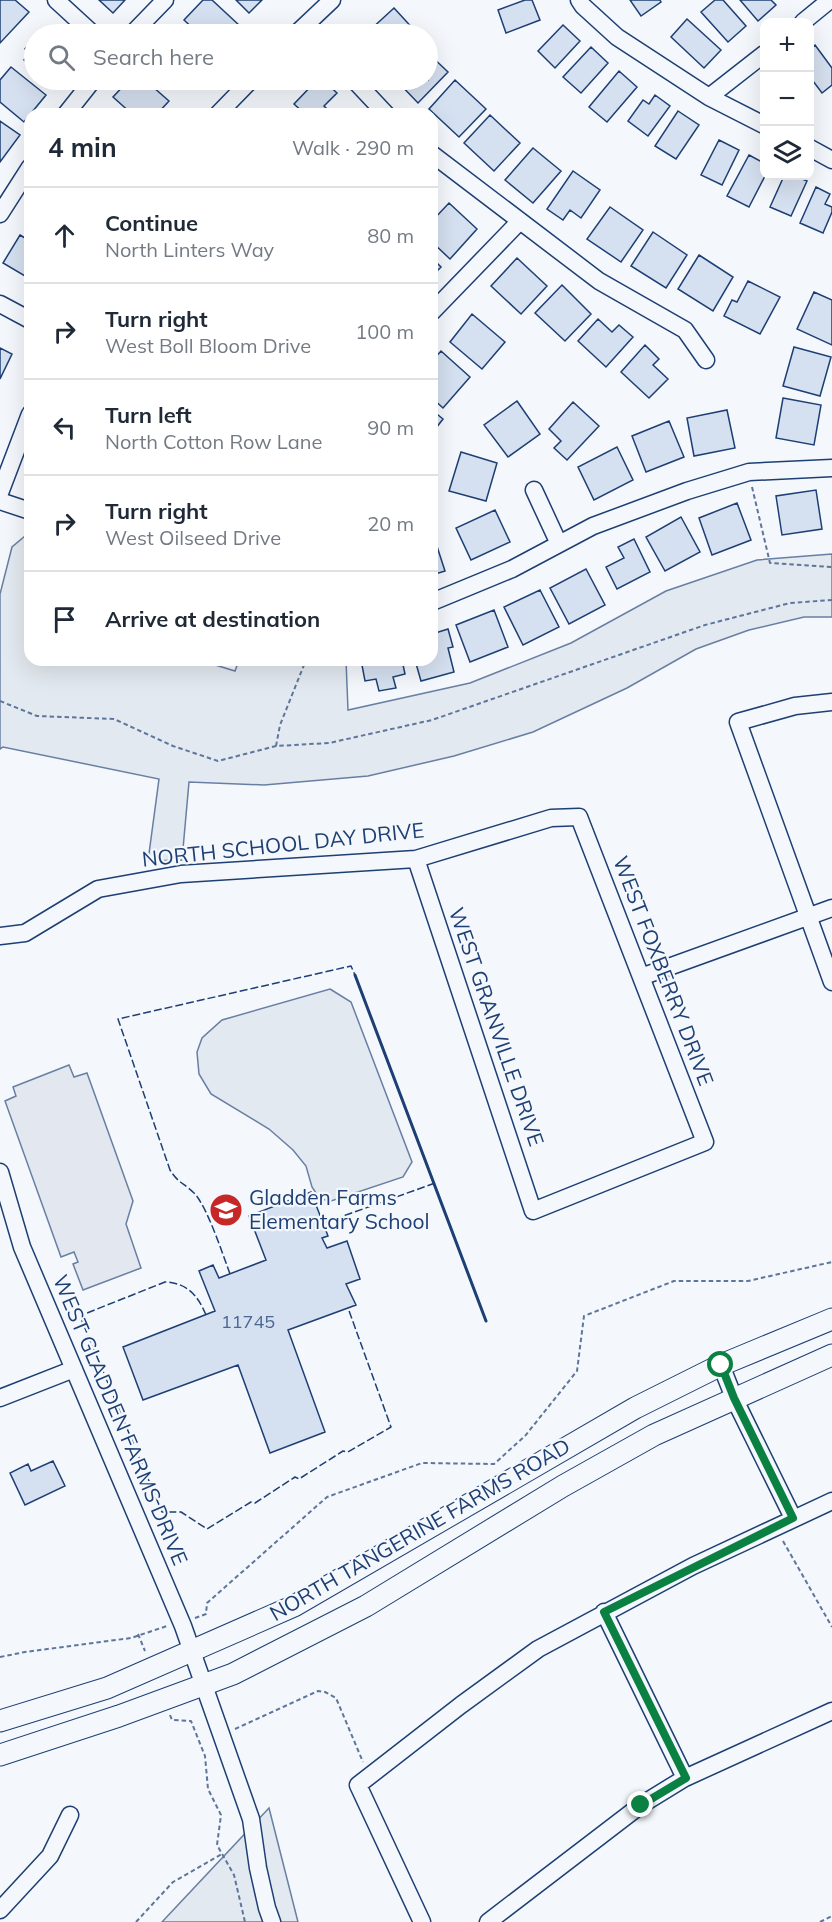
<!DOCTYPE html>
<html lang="en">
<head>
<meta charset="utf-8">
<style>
	:root { --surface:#fff; --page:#f6f6f7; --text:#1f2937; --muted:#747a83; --line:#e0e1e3 }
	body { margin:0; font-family:Mulish,sans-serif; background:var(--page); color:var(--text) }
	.controls { position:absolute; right:18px; top:18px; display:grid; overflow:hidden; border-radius:12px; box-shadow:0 6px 24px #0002 }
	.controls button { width:54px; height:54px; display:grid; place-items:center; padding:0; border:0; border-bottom:2px solid var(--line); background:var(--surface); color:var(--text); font:30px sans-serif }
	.stop { position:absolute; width:18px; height:18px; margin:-14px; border:4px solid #0b8043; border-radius:50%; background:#fff }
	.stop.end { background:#0b8043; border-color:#fff; box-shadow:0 2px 6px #0008 }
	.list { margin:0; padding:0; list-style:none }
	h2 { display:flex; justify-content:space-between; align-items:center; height:78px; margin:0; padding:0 24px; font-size:26px }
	h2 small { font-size:20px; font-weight:400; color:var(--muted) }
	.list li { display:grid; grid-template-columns:39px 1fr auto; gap:18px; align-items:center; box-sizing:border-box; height:96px; padding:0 24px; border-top:2px solid var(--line) }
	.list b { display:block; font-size:22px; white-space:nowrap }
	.list p { margin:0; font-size:20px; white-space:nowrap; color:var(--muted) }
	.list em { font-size:20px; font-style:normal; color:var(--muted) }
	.icon { flex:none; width:33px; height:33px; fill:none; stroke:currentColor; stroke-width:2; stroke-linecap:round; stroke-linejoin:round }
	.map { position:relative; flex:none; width:832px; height:1922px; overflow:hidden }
	.search { position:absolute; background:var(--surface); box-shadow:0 6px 24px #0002; left:24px; top:24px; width:414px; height:66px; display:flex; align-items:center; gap:15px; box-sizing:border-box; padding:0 21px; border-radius:33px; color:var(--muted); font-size:22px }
	.panel { position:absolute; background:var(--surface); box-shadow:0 6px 24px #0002; left:24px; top:108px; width:414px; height:558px; border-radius:18px }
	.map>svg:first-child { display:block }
</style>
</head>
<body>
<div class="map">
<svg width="832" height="1922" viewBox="0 0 832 1922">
	<rect width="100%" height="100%" fill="#f4f7fb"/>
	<path fill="#e3e9f0" stroke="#687fa3" stroke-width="1.5" d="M25,536L30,537V660H199L235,671L239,660H346L348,710L470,683L571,643L666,591L757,560L832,554V617H804L749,630L696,649L627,688L533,732L454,756L368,776L264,785L189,782L182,860L148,861L159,779L3,747L0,749V594L12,547Z
		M330,989L351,1002L412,1162L403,1177L331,1201L320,1199L312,1187L306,1166L293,1150L269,1129L211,1094L199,1074L197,1052L202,1038L222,1020Z
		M269,1808L298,1922H162Z"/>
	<path fill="#e3e8f0" stroke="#687fa3" stroke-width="1.5" d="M69,1065L74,1077L87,1073L133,1201L126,1224L141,1268L83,1290L73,1264L78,1262L74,1252L61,1257L5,1101L16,1096L13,1087Z"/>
	<path fill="#d5e0f0" stroke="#1d3f73" stroke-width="1.5" d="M0,0H15L29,12L0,43Z
		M99,0H125L113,13Z
		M203,0H212L240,26L233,34H199L184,20Z
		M236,0H262L249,13Z
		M525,0H532L540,20L506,33L498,10Z
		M630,0H660L661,2L641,16Z
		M715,0H723L746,26L728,42L701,12Z
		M740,0H771L776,5L758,21Z
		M394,8L417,33L372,34L369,31Z
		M687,19L721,50L704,68L671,37Z
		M563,25L580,41L555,68L538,51Z
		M173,28L180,34H168Z
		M34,38V68L24,60L30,53L25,49Z
		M815,45L832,68V85L822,93L810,77V49Z
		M591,47L608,63L581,93L563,77Z
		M428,53L448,72L418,103L396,80H428Z
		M11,67L46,95L24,122L0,102V80Z
		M619,71L637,87L607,122L589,107Z
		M129,80H145L169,101L157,114H132L113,97Z
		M317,80H323L337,93L324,106L332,114H305L294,104Z
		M455,80L486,109L459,137L429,109Z
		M655,95L670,106L648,136L628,121L643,100L649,104Z
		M678,111L699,125L676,159L655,146Z
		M490,115L520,143L494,171L464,143Z
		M0,121L20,135L0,162Z
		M719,140L739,150L722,185L701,175Z
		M533,148L561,171L533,203L505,180Z
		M749,155L764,163L765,176L749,207L727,196Z
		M573,171L600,190L581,218L570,210L563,220L547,209Z
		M784,176H795L807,181L791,216L770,207Z
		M816,187L830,194L825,204L832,207V212L823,233L800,223Z
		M449,203L477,229L450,259L432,242V221Z
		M610,207L643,230L621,262L587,239Z
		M653,232L687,255L666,288L631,266Z
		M20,235L30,241V279L3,263Z
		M699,255L733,277L713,311L678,289Z
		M432,258L441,267L432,276Z
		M517,258L547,286L521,314L491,286Z
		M748,281L780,297L760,334L724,316L732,300L737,302Z
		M562,285L591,314L565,341L535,313Z
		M814,292L832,300V345L797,329Z
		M472,314L505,342L482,369L450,342Z
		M598,319L612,332L619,325L633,337L606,367L578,341Z
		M645,345L659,359L653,365L668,379L649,398L621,372Z
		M794,347L831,357L820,396L783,386Z
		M0,348L12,354L0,379Z
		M441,351L470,377L443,408L432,398V361Z
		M783,398L821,405L814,445L776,438Z
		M517,401L540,434L508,457L484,425Z
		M573,402L599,426L567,460L554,448L561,441L549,429Z
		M432,410L443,419L432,433Z
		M727,410L735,448L694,456L687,418Z
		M669,421L684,457L646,472L632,436Z
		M617,447L633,480L594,500L578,467Z
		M461,452L497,463L486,501L449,491Z
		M816,490L822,529L782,535L776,496Z
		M737,503L751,540L712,555L699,518Z
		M495,510L510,542L471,560L456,528Z
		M681,517L700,552L665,571L646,537Z
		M432,531L445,571L432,575Z
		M634,539L650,572L617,589L606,567L624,558L618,547Z
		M586,569L605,605L569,624L550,588Z
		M540,590L559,627L523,645L504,607Z
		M494,610L508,647L470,662L456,625Z
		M448,629L453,647L448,648L454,672L421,681L415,660H432V634Z
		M361,660H402L405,674L393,677L396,688L379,691L376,679L365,681Z
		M311,1192L328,1236L322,1238L327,1248L347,1241L360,1279L346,1284L356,1305L288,1330L325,1432L270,1453L238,1365L143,1400L123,1347L215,1311L199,1271L213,1265L219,1278L266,1260L249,1216Z
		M53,1461L65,1486L25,1505L10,1473L28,1464L31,1471Z"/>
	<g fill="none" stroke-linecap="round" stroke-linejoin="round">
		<g stroke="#1d3f73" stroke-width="19">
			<path id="minor" d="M56,0L93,34
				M579,0L583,6L617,37L709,97L764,125
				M803,22L830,0
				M132,34L165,0
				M296,34L332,0
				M354,80L386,114
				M709,97L764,54
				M66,114L93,80
				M218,114L251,80
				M810,148L832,160
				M432,154L599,281L685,330L706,360
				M0,214L30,167
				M0,304L30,320
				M432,312L520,221
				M534,490L559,544
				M0,493L30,414
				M0,501L30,511
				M432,602L512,569L593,526L687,491L749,472L832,468
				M832,702L795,706L738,722L832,982
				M0,936L25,933L98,889L181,874L416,859L551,818L579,817L705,1142L533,1211L416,859
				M641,977L832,908
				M0,1172L22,1247L183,1626L251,1819L258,1868L267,1908L272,1922
				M721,1365L734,1398L793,1518
				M0,1398L74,1369
				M604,1612L685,1778
				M0,1910L50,1856L70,1815
				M422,1922L358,1785L461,1705L538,1649L693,1566L832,1501
				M488,1922L641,1805L685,1778L832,1711"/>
		</g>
		<g stroke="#1d3f73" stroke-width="23">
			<path id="major" d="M0,1721L107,1688L294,1606L635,1408L721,1365L832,1319
				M0,1755L119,1716L233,1674L366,1606L563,1486L654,1435L832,1355"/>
		</g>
		<path stroke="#5e769c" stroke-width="2" stroke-dasharray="4.5 3" stroke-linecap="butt" d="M752,487L770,563L832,567
			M0,701L37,716L114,719L173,746L218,761L276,746L329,743L432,720L705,625L790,603L832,600
			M276,746L280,725L306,660
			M783,1541L832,1627
			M195,1618L206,1614L207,1603L327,1497L422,1463L494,1464L525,1436L577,1371L584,1316L674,1281H748L832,1262
			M138,1634L145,1651
			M0,1657L25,1652L131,1638L167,1626
			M170,1715L172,1720L191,1721L205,1756L208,1789L221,1815L217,1845L234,1875L245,1922
			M235,1729L318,1691L325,1692L336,1698L363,1762
			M136,1922L173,1882L222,1854
			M820,1922L832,1916"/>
		<use href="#minor" stroke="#f4f7fb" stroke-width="16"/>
		<use href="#major" stroke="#f4f7fb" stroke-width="21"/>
		<path stroke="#1d3f73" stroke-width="1.5" stroke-dasharray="8 3" stroke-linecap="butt" d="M324,1223L435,1183
			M230,1274C223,1255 207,1206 194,1193C184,1183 178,1183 170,1170L118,1019L351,966L355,975
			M206,1315C198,1296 188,1283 165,1282L87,1313L82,1321L162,1512H181L207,1529L251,1502L255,1503L295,1477L299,1479L343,1451L348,1452L391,1427L348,1308"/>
		<path stroke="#1d3f73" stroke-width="3" d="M355,975L486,1321"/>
	</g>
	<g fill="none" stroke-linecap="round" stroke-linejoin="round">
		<path stroke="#0b8043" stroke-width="8" d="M641,1805L686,1778L604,1612L793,1518L734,1398L721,1365"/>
	</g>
	<defs>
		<g id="school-disc" transform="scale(1.725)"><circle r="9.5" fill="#c62828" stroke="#f4f7fb"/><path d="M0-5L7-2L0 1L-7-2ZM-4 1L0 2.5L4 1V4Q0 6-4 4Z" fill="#fff"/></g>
	</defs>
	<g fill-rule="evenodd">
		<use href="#school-disc" x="226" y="1210"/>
	</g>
	<g text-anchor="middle" stroke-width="4.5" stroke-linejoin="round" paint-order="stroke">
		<g font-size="18" fill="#4b6792">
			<text x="248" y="1328">11745</text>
		</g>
		<g font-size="21" fill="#1d3f73" stroke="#f4f7fb">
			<text transform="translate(283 845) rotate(-6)" y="7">NORTH SCHOOL DAY DRIVE</text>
			<text transform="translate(663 971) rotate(69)" y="7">WEST FOXBERRY DRIVE</text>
			<text transform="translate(496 1027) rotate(71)" y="7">WEST GRANVILLE DRIVE</text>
			<text transform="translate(120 1420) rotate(67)" y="7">WEST GLADDEN FARMS DRIVE</text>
			<text transform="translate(420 1530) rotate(-30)" y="7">NORTH TANGERINE FARMS ROAD</text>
		</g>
		<g font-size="21" fill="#1d3f73" stroke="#f4f7fb" text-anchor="start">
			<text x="249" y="1205">Gladden Farms<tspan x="249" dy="24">Elementary School</tspan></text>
		</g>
	</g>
</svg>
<div class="controls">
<button>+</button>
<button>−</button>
<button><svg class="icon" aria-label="layers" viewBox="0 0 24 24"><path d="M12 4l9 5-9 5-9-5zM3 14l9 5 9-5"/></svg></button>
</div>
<div class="stop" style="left:721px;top:1365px"></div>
<div class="stop end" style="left:641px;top:1805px"></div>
<div class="search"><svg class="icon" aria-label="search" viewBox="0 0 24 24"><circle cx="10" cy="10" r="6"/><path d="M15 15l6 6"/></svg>Search here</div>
<section class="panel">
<h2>4 min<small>Walk · 290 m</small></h2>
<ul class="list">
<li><svg class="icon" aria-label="ahead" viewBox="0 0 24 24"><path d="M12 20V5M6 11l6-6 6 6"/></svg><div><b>Continue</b><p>North Linters Way</p></div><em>80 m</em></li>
<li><svg class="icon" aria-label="right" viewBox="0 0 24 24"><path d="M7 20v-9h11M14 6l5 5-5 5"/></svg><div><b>Turn right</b><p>West Boll Bloom Drive</p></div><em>100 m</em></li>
<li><svg class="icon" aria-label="left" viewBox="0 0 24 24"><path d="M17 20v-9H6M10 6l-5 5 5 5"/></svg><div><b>Turn left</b><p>North Cotton Row Lane</p></div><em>90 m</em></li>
<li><svg class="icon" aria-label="right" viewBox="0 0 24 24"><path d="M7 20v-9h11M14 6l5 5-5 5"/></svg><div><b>Turn right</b><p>West Oilseed Drive</p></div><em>20 m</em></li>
<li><svg class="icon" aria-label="arrive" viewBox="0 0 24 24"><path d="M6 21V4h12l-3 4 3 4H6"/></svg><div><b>Arrive at destination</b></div></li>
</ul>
</section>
</div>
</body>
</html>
